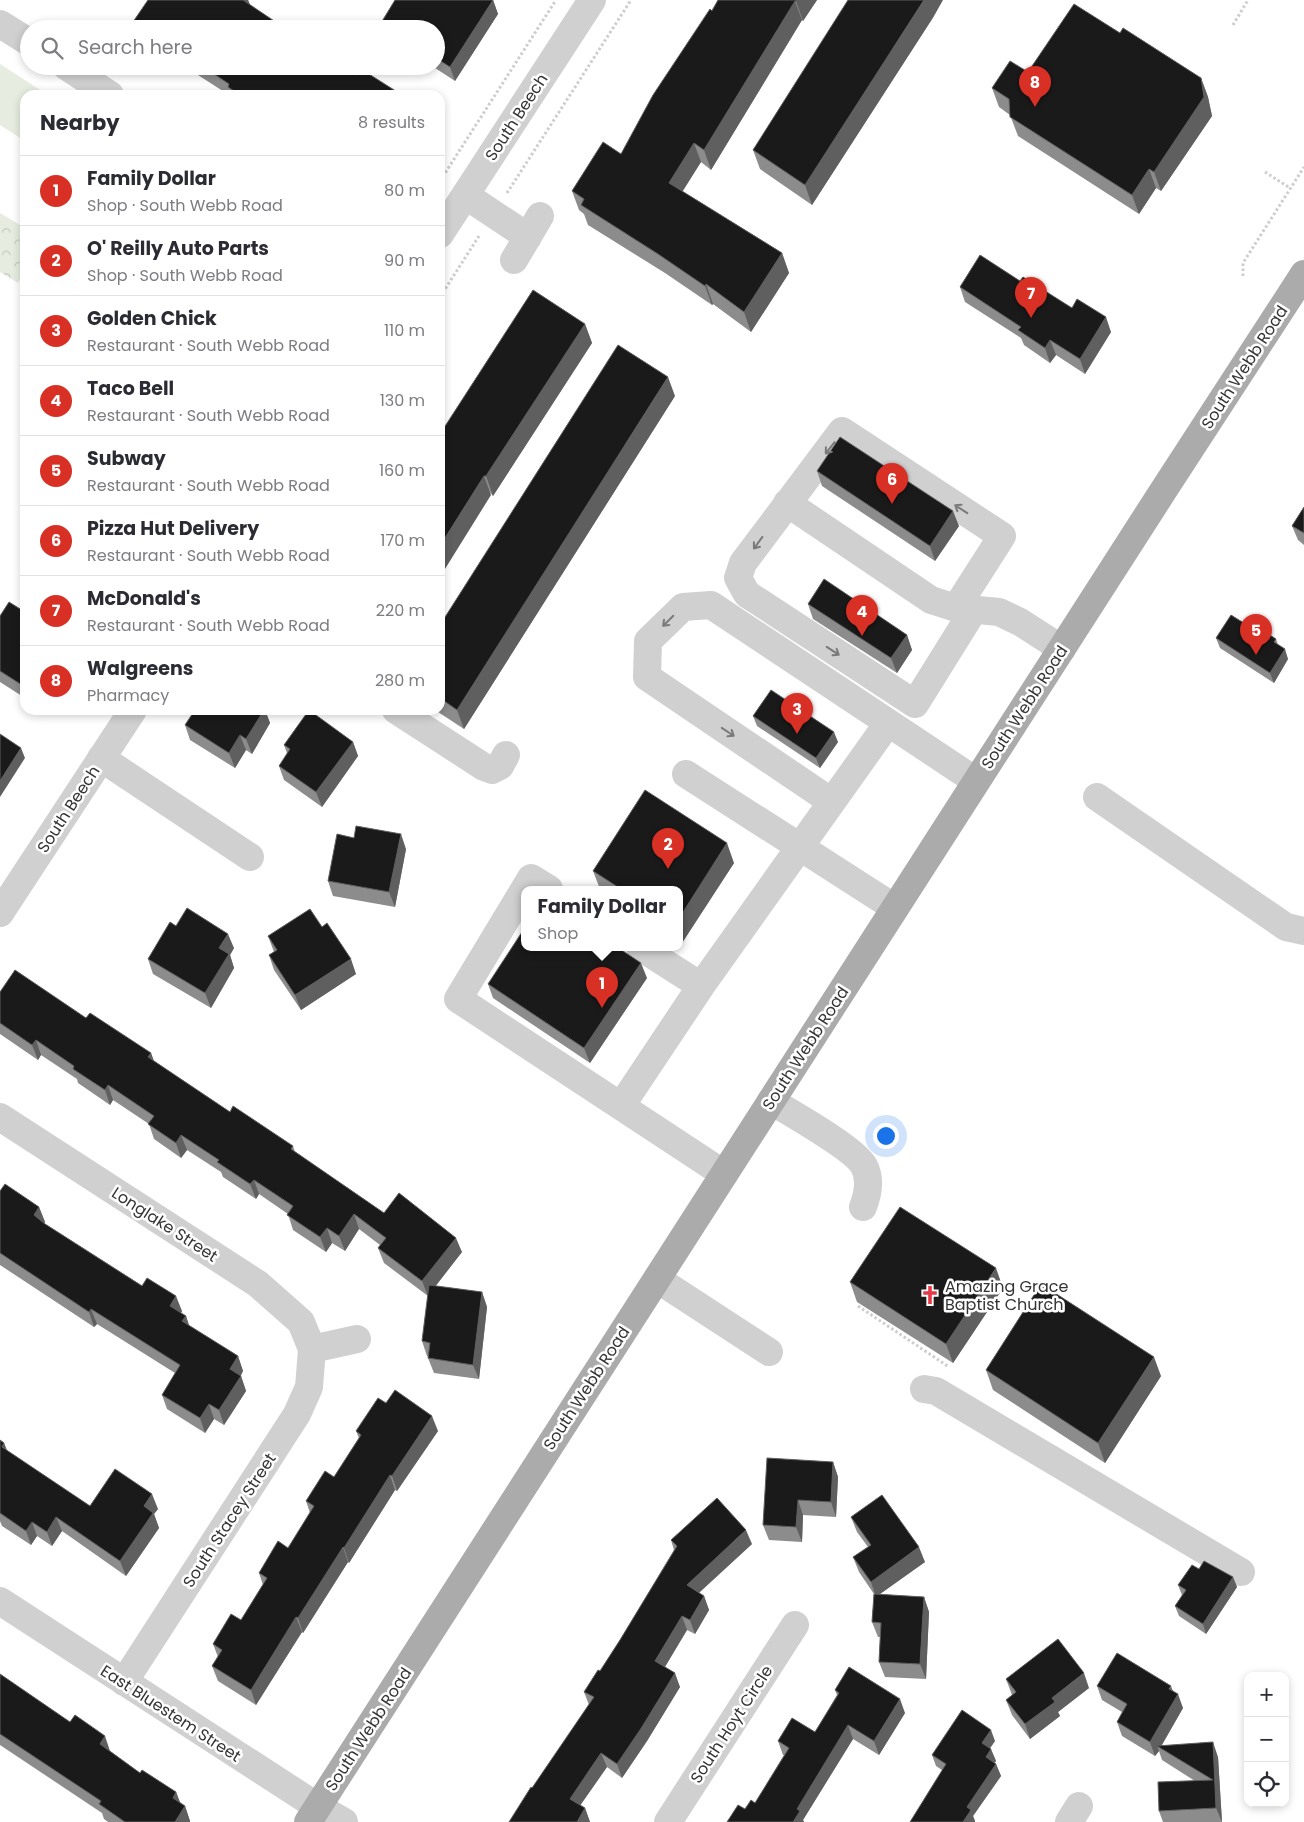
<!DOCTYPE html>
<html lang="en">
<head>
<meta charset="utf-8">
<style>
	:root { --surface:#fff; --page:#f7f7f7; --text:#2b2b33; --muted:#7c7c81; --line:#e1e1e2; --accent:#d93025 }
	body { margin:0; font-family:Poppins,sans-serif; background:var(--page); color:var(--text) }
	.controls { position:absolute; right:15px; bottom:15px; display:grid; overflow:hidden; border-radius:10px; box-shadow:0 2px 8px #0003 }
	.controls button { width:45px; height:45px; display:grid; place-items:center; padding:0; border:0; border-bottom:1px solid var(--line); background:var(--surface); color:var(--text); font:25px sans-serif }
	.you { position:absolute; left:885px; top:1135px; width:18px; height:18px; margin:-12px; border:4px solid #fff; border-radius:50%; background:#1a73e8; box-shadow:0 0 0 8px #1a73e833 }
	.badge { display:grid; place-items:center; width:32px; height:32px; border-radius:50%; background:var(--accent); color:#fff; font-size:16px; font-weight:700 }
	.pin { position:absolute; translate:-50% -41px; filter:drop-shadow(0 1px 2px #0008) }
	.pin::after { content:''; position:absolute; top:26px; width:18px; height:15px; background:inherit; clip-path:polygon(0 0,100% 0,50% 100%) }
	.popup { position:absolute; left:521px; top:886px; width:162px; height:65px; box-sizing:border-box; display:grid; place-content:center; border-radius:10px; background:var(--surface); filter:drop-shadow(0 1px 4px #0005); font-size:16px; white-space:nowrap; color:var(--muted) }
	.popup b { font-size:19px; color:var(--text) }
	.popup::after { content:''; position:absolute; left:50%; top:100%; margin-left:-10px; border:10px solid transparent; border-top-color:var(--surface) }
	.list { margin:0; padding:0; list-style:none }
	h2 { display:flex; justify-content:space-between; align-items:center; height:65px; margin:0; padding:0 20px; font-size:21px }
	h2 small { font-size:16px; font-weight:400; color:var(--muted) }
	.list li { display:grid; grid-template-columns:32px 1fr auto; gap:15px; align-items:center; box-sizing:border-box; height:70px; padding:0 20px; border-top:1px solid var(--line) }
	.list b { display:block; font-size:19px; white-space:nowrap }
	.list p { margin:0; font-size:16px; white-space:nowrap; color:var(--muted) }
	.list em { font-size:16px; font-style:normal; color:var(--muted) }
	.icon { flex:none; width:28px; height:28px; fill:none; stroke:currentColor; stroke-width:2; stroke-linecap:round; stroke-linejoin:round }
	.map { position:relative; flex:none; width:1304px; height:1822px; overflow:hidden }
	.search { position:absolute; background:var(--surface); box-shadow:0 2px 8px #0003; left:20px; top:20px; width:425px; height:55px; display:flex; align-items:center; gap:12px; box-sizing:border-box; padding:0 18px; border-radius:28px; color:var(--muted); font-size:19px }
	.panel { position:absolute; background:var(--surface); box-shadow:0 2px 8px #0003; left:20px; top:90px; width:425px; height:625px; border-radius:15px }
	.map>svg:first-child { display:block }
</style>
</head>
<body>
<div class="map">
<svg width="1304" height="1822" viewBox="0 0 1304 1822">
	<defs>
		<pattern id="park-crowns" width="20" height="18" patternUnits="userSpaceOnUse" patternTransform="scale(1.25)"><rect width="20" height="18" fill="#e6ecdf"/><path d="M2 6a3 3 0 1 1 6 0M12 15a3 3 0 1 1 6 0" fill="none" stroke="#c6cbc0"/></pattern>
	</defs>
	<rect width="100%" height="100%" fill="#fff"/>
	<path fill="url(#park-crowns)" d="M0,213L25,228V271L18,283L0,272Z"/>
	<path fill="#e6ecdf" d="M0,64L48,95H25V141L0,125Z"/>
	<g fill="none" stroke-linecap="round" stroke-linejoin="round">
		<path stroke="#cdcdcd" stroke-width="3" stroke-dasharray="2.5 2.5" stroke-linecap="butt" d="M1233,25L1248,0
			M1265,172L1290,188
			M440,181L556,0
			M507,193L631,0
			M1243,276V263L1304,167
			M440,297L479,236
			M858,1306L949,1367"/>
		<path stroke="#d0d0d0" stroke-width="28" d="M0,24L29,42
			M66,66L110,95
			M465,195L528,237
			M440,234L592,0
			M514,260L540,216
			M787,503L931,600L956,608L999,612L1020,622L1062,649
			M956,608L1002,536L842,431L743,563L738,578L747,594L915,704L973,611
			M396,710L484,767L492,770L500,766L506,755
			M101,758L250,857
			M686,774L895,908
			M1097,797L1286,927L1304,931
			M832,802L647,677L648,641L683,607L711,605L976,781
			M549,889L531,878L458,999L724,1174
			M0,913L133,710
			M640,947L701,986L888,723
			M771,1101C791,1113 855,1149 864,1166C871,1179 868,1194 863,1207
			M621,1106L701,986
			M0,1117L258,1284L301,1322L312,1349L309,1387L297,1414L124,1682
			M657,1279L769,1352
			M312,1349L357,1339
			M924,1389L936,1391L1241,1572
			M0,1601L318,1807L344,1822
			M668,1822L795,1625
			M1069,1822L1079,1806"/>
		<path stroke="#ababab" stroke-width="28" d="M308,1822L1163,491L1304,274"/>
	</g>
	<path fill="#8c8c8c" d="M148,0H248L250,5L286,29H136L133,22Z
		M493,0L498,14L455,81L432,66H436V29H383L381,23Z
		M718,0H817L803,21L802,20L711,170L701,162L682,191L782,253L789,273L751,332L713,304L712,305L665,273L588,225L584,214L579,210L572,191L621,154Z
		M934,16L812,205L760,169L753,150Z
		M1120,33L1201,78L1208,97L1212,116L1161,191L1156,188L1139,214L1018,136L1010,115L999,107L992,88Z
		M184,66H343L357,75L402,95H229Z
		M1020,281L1072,308L1111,332L1085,374L1056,355L1050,363L1024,345L1021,338L965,302L960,287Z
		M585,324L592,343L493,496L440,434Z
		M675,396L464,729L435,710H440V625Z
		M817,471L959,526L935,561L822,486Z
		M1304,507V545L1298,540L1292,526Z
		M808,604L907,635L912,650L897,673L813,619Z
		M25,612V698L0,682V616Z
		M1247,625L1276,639L1278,645L1288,659L1274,683L1220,648L1216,638Z
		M44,710H55L51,715Z
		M194,710H265L270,723L252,754L246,750L235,768L190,740L185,725L194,711Z
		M753,716L838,742L820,768L757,726Z
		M353,742L358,756L322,807L284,780L279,766L287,753L284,745Z
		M354,838L406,849L395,907L333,896L328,881Z
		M734,863L682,943L680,942V889H600L593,871Z
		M176,926L234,948L230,955L234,968L211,1008L153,974L148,959Z
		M322,927L356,974L301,1010L274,970L269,955L274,952L268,936Z
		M647,978L590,1063L493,998L488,984Z
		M0,992L86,1018L151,1053L154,1061L230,1112L293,1146L295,1152L384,1213L462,1252L435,1286L482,1292L487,1307L479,1379L434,1373L428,1358V1356H427L422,1341L428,1295V1296L384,1263L378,1248L380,1245L359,1229L345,1251L332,1243L326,1252L293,1230L288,1214L259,1194L256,1199L223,1177L221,1172L187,1150L181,1158L154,1139L149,1124L113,1100L110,1105L78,1083L77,1079L41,1055L38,1060L0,1034Z
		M0,1191L39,1207L45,1222L44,1223L182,1311L181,1313L186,1316L189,1326L238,1356L243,1371L241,1376L246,1391L224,1425L214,1419L205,1433L167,1409L162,1395L175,1373L97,1324L94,1327L0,1265Z
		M850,1282L1003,1288L953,1363L857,1302Z
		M986,1370L1161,1376L1105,1463L993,1390Z
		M386,1403L438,1431L397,1491L395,1490L349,1563L348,1562L303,1633L302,1632L256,1705L218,1681L212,1666L218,1657L213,1644L241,1620L263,1585L259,1573L288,1548L310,1513L306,1501L334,1477L359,1438L356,1431Z
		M0,1440L4,1443L7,1451L90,1506L158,1509L154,1514L159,1528L126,1576L62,1531L52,1546L37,1536L31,1545L2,1526L0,1521Z
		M833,1462L838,1477L836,1517L803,1515L802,1542L769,1540L763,1525Z
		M851,1517L925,1562L879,1594L924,1597L929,1612L926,1679L885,1677L879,1662L880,1637H878L872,1622L874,1594L859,1572L853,1557L868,1547L857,1532Z
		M671,1540L752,1544L699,1593L704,1596L709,1610L695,1634L687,1630L665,1667L680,1687L647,1741L622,1778L607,1767L580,1805L585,1808L590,1822H509L589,1705L584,1692L600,1671L620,1640L674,1550Z
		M1199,1569L1233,1577L1237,1587L1206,1634L1179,1616L1175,1606L1182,1595L1178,1585Z
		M0,1674L110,1751L140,1773L176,1792L180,1803L185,1806L190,1821V1822H108L104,1819L102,1813L0,1745Z
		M1006,1679L1089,1688L1058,1712L1060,1716L1030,1739L1012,1715L1006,1700L1012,1695Z
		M1097,1686L1173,1690L1183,1708L1162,1745L1218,1757L1222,1822H1163L1159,1811L1195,1781L1162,1760L1159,1751L1155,1756L1122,1736L1117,1722L1122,1712L1102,1700Z
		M835,1690L905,1713L879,1755L853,1739L803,1820L804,1822H727L755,1803L784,1755H783L778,1741L815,1732L837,1695Z
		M995,1741L990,1748L996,1761L994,1763L996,1764L1001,1776L973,1816L975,1821L942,1770L936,1766L932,1755Z"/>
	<path fill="#5f5f5f" d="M243,0H248L252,9Z
		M493,0L498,14L455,81L450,67Z
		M797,0H817L803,21L796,1Z
		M924,0H943L934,16L812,205L805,185Z
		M795,1L802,20L711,170L704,150Z
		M1201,78L1208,97L1212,116L1161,191L1154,172Z
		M694,143L701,162L676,202L669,183Z
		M1149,169L1156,188L1139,214L1132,195Z
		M782,253L789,273L751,332L744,312Z
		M706,284L713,304L712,305L705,286Z
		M1106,317L1111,332L1085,374L1080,359Z
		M585,324L592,343L493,496L486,476Z
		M1050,340L1056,355L1050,363L1045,348Z
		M668,377L675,396L464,729L457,710Z
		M484,476L491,495L440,577V546Z
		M953,511L959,526L935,561L930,546Z
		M907,635L912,650L897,673L891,658Z
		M1285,649L1288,659L1274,683L1270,673Z
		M50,710H55L51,715Z
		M264,710H265L270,723L252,754L246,739Z
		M834,732L838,742L820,768L816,758Z
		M240,735L246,750L235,768L229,753Z
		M353,742L358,756L322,807L316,792Z
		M21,748L25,758L0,797V781Z
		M401,834L406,849L395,907L389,892Z
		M727,843L734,863L682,943L680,937V917Z
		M228,934L234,948L230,955L234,968L211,1008L205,993L219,948Z
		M351,959L356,974L301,1010L295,995Z
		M641,963L647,978L590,1063L584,1048Z
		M36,1040L41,1055L38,1060L32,1045Z
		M151,1053L156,1068L148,1057Z
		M108,1085L113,1100L110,1105L105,1090Z
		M181,1135L187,1150L181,1158L176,1143Z
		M254,1180L259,1194L256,1199L250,1184Z
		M39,1207L45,1222L40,1230L34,1215Z
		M354,1214L359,1229L345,1251L339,1236Z
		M327,1228L332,1243L326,1252L320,1237Z
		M456,1238L462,1252L428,1296L422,1281Z
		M996,1268L1003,1288L953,1363L946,1344Z
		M482,1292L487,1307L479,1379L473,1365Z
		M176,1296L182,1311L176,1321L170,1306Z
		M91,1309L97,1324L94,1327L89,1312Z
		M186,1316L191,1331L182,1321Z
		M238,1356L243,1371L235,1384L230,1369Z
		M1154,1357L1161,1376L1105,1463L1098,1443Z
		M241,1376L246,1391L224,1425L219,1410Z
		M209,1404L214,1419L205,1433L200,1418Z
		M432,1416L438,1431L397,1491L392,1476Z
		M4,1443L10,1458L2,1447Z
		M833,1462L838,1477L836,1517L831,1502Z
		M390,1475L395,1490L349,1563L344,1548Z
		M152,1494L158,1509L154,1514L159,1528L126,1576L120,1561L144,1506Z
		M798,1500L803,1515L802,1542L796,1527Z
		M56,1517L62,1531L52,1546L47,1532Z
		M32,1522L37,1536L31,1545L26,1531Z
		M746,1530L752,1544L692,1599L687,1585Z
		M343,1547L348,1562L303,1633L298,1618Z
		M919,1547L925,1562L876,1597L871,1582Z
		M1233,1577L1237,1587L1206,1634L1203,1624Z
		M704,1596L709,1610L695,1634L690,1620Z
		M924,1597L929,1612L926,1679L920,1664Z
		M682,1616L687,1630L660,1675L655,1661Z
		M296,1617L302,1632L256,1705L251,1690Z
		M675,1673L680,1687L647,1741L622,1778L617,1764Z
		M1084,1673L1089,1688L1058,1712L1060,1716L1030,1739L1025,1724L1052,1698Z
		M1171,1686L1175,1698L1178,1694L1183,1708L1160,1748L1157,1746L1159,1751L1155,1756L1150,1742Z
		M900,1699L905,1713L879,1755L874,1741Z
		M848,1725L853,1739L803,1820L804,1822H793L797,1809Z
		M991,1730L995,1741L986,1754L982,1743Z
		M105,1736L110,1751L105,1759L100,1744Z
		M1213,1742L1218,1757L1222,1822L1216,1808Z
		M991,1749L996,1761L990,1769L986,1757Z
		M601,1753L607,1767L575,1813L570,1799Z
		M996,1764L1001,1776L973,1816L975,1821V1822H963L967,1807Z
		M176,1792L182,1807L173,1798Z
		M185,1806L190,1821V1822H175Z
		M585,1808L590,1822H577Z"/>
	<path fill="#1a1a1a" stroke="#5f5f5f" d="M148,0H243L286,29H143L133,22Z
		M395,0H493L450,67L436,58V29H391L381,23Z
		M718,0H797L796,1H795L704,150L694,143L669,183L782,253L744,312L706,284L705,286L658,254L581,205L584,199L572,191L603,142L621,154L653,95L710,9L712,11Z
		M848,0H924L805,185L753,150Z
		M1074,4L1120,33L1123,28L1201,78L1204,97L1154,172L1149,169L1132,195L1010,117L1009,99L992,88L1010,61L1028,72Z
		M202,66H343L357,75L361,69L402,95H240L228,87L229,84Z
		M980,255L1020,281L1023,277L1072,308L1077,299L1106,317L1080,359L1050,340L1045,348L1018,330L1021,327L960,287Z
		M533,290L585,324L486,476H484L440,546V434Z
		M618,345L668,377L457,710L440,698V625Z
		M840,437L953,511L930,546L817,471Z
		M1304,507V533L1292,526Z
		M824,579L907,635L891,658L808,604Z
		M9,602L25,612V687L0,671V616Z
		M1231,615L1247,625L1250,622L1276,639L1274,642L1285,649L1270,673L1216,638Z
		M771,690L834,732L816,758L753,716Z
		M195,710H264L246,739L240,735L229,753L185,725Z
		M309,710L353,742L316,792L279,766L290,749L284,745Z
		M0,734L21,748L0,781Z
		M645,790L727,843L680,917V889H621L593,871Z
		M356,826L401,834L389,892L328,881L337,834L354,838Z
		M187,908L228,934L219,948L229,954L205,993L148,959L170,922L176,926Z
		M310,909L322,927L327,923L351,959L295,995L269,955L277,950L268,936Z
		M524,929V947H617L641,963L584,1048L488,984Z
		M15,970L86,1018L90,1013L151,1053L148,1057L230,1112L233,1106L293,1146L291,1149L384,1213L399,1193L456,1238L422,1281L378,1248L386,1238L354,1214L339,1236L327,1228L320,1237L287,1215L293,1206L254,1180L250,1184L217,1162L219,1160L181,1135L176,1143L148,1124L154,1116L108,1085L105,1090L73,1069L74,1066L36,1040L32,1045L0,1023V992Z
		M5,1184L39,1207L34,1215L45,1224L142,1286L147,1278L176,1296L170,1306L186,1316L182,1321L238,1356L230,1369L241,1376L219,1410L209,1404L200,1418L162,1395L180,1365L91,1309L89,1312L0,1253V1191Z
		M900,1207L996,1268L946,1344L850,1282Z
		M1041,1284L1154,1357L1098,1443L986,1370Z
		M429,1285L482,1292L473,1365L428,1358L430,1343L422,1341Z
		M395,1390L432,1416L392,1476L390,1475L344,1548L343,1547L298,1618L296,1617L251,1690L212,1666L222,1650L213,1644L231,1614L241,1620L267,1578L259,1573L278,1541L288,1548L314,1506L306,1501L325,1471L334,1477L361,1435L356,1431L378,1398L386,1403Z
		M0,1440L4,1443L2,1447L90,1506L115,1469L152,1494L144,1506L153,1513L120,1561L56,1517L47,1532L32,1522L26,1531L0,1513Z
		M767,1458L833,1462L831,1502L798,1500L796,1527L763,1525Z
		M882,1495L919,1547L871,1582L853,1557L871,1545L851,1517Z
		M717,1498L746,1530L687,1585L704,1596L690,1620L682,1616L655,1661L675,1673L642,1727L617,1764L601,1753L570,1799L585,1808L577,1822H509L531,1787L532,1788L594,1697L584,1692L598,1670L600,1671L620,1640L677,1546L671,1540Z
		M1204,1561L1233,1577L1203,1624L1175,1606L1186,1590L1178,1585L1192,1565L1199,1569Z
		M874,1594L924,1597L920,1664L879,1662L881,1623L872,1622Z
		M1058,1639L1084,1673L1052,1698L1055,1702L1025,1724L1006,1700L1016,1692L1006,1679Z
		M1117,1653L1171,1686L1169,1689L1178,1694L1150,1742L1117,1722L1127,1704L1097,1686Z
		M849,1667L900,1699L874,1741L848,1725L797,1809L800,1811L793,1822H727L738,1805L745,1809L751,1800L755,1803L789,1748L778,1741L792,1718L815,1732L839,1693L835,1690Z
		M0,1674L70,1722L75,1715L105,1736L100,1744L140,1773L142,1770L176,1792L173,1798L185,1806L175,1822H125L99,1804L101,1801L0,1734Z
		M962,1710L991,1730L982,1743L991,1749L986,1757L996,1764L967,1807L971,1810L963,1822H910L946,1764L932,1755Z
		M1213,1742L1216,1808L1159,1811L1158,1782L1213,1780L1157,1746Z"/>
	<defs><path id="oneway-shaft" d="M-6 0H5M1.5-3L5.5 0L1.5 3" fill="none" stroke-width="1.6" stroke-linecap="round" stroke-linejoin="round" transform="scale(1.25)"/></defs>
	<g stroke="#7a7a7a">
		<use href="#oneway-shaft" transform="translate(830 448) rotate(128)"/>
		<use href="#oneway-shaft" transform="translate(961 509) rotate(-147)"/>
		<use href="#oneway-shaft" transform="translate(758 543) rotate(126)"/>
		<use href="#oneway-shaft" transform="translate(668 621) rotate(135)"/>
		<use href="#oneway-shaft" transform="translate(833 651) rotate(33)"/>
		<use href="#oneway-shaft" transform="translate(728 732) rotate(34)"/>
	</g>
	<defs>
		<g id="church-bare" transform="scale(1.5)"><path d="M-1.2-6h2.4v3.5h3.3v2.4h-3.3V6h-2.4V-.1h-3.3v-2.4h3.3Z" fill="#e63946" stroke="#fff" stroke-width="2.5" paint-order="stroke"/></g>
	</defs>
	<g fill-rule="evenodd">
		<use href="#church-bare" x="930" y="1295"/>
	</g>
	<g text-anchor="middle" stroke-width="5" stroke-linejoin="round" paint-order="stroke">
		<g font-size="16" fill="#333" stroke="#fff">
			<text transform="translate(516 117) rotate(-57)" y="6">South Beech</text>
			<text transform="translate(1244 367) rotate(-57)" y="6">South Webb Road</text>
			<text transform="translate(1024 707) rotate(-57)" y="6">South Webb Road</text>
			<text transform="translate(68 809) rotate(-57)" y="6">South Beech</text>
			<text transform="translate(805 1048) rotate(-57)" y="6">South Webb Road</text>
			<text transform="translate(165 1224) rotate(33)" y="6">Longlake Street</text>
			<text transform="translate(586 1388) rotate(-57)" y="6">South Webb Road</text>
			<text transform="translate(229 1520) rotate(-57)" y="6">South Stacey Street</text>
			<text transform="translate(171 1713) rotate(33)" y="6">East Bluestem Street</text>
			<text transform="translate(731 1724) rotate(-57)" y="6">South Hoyt Circle</text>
			<text transform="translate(368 1729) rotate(-57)" y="6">South Webb Road</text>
		</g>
		<g font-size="16" fill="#333" stroke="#fff" text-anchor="start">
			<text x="945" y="1292">Amazing Grace<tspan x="945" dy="18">Baptist Church</tspan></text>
		</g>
	</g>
</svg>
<div class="controls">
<button>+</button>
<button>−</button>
<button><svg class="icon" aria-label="locate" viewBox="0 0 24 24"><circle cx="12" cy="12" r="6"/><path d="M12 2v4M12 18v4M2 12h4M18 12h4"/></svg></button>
</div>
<div class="you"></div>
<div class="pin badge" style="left:602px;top:1008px">1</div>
<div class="popup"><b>Family Dollar</b>Shop</div>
<div class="pin badge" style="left:668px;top:869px">2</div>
<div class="pin badge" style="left:797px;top:734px">3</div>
<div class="pin badge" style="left:862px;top:636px">4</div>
<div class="pin badge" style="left:1256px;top:655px">5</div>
<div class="pin badge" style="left:892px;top:504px">6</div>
<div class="pin badge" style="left:1031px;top:318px">7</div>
<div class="pin badge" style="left:1035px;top:107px">8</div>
<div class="search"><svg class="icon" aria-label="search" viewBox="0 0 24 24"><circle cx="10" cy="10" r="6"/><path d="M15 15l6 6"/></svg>Search here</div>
<section class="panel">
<h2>Nearby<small>8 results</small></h2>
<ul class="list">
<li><span class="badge">1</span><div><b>Family Dollar</b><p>Shop · South Webb Road</p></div><em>80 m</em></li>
<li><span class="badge">2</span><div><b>O' Reilly Auto Parts</b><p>Shop · South Webb Road</p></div><em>90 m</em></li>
<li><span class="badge">3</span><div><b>Golden Chick</b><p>Restaurant · South Webb Road</p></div><em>110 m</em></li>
<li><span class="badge">4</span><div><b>Taco Bell</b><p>Restaurant · South Webb Road</p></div><em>130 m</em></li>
<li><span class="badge">5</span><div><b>Subway</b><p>Restaurant · South Webb Road</p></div><em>160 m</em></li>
<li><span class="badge">6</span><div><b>Pizza Hut Delivery</b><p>Restaurant · South Webb Road</p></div><em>170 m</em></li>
<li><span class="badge">7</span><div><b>McDonald's</b><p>Restaurant · South Webb Road</p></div><em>220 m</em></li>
<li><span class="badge">8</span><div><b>Walgreens</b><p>Pharmacy</p></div><em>280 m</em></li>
</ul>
</section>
</div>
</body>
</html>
